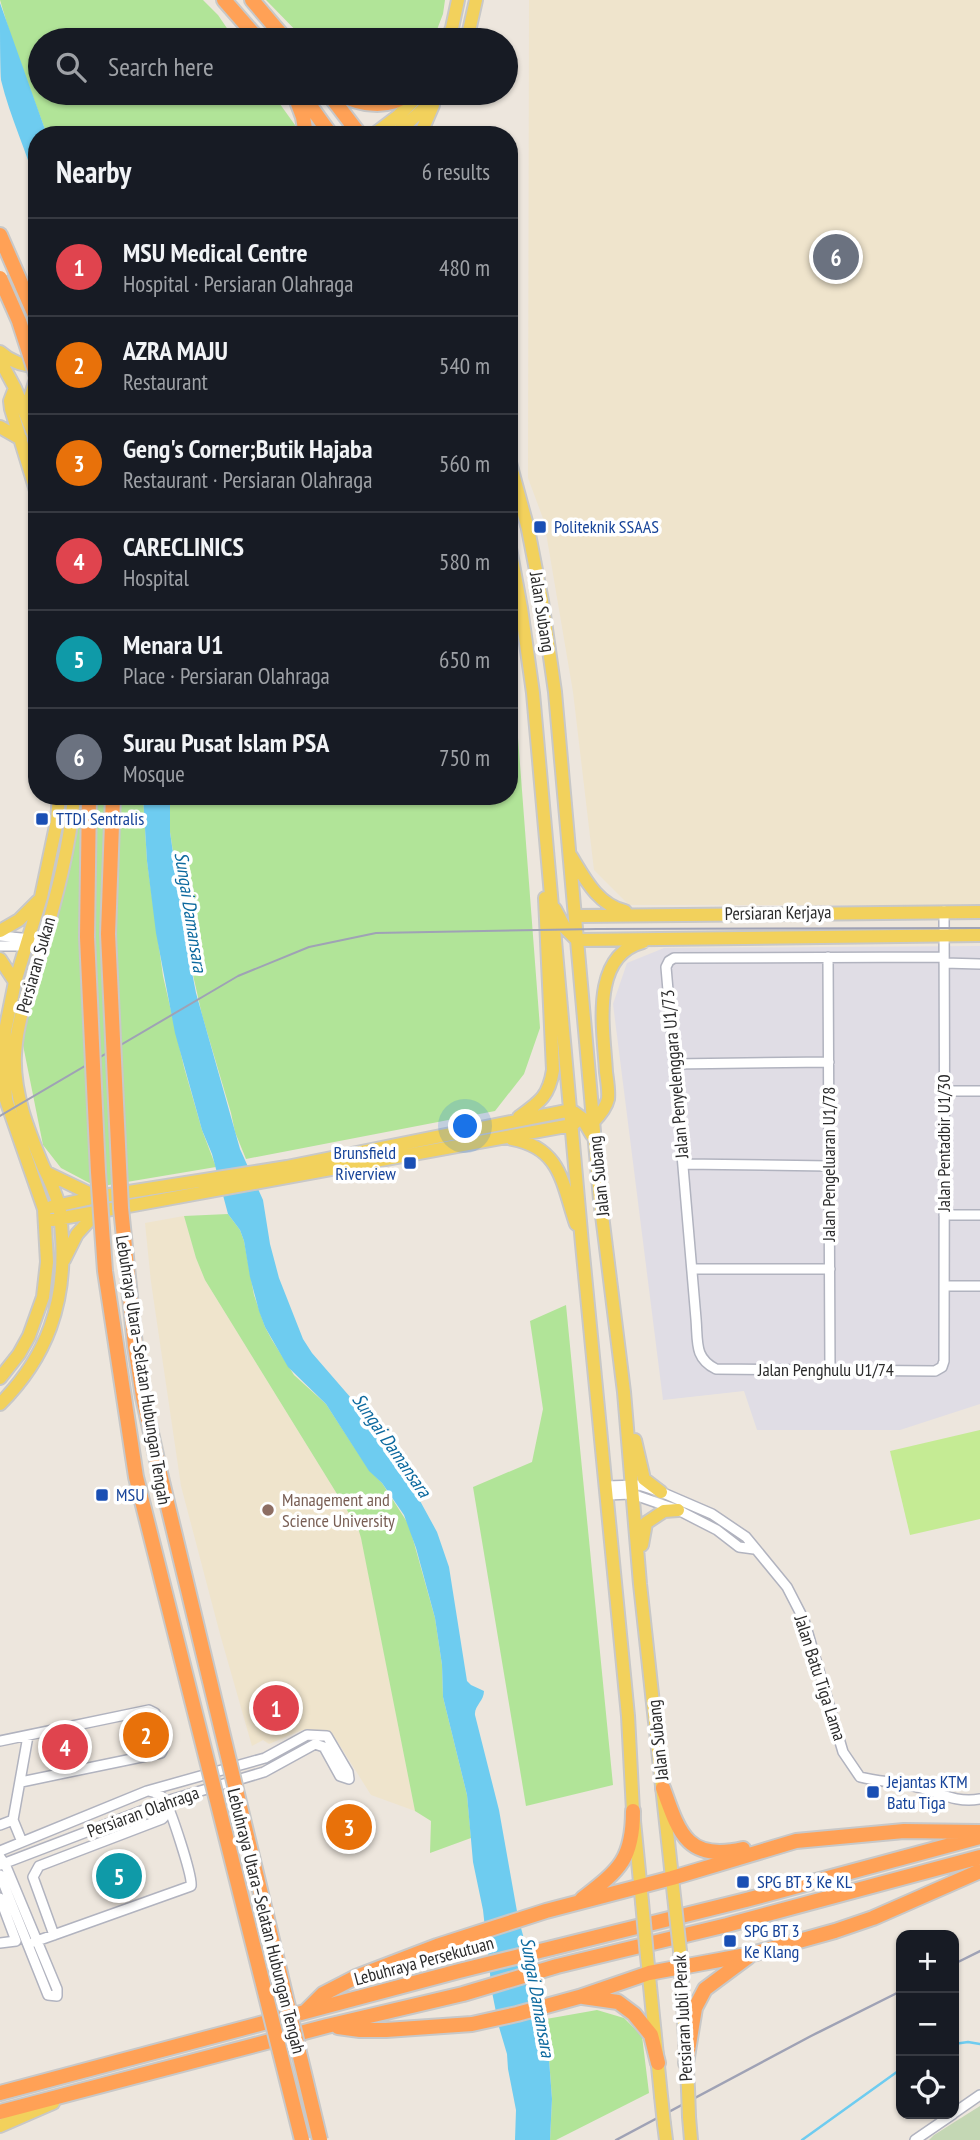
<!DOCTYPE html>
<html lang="en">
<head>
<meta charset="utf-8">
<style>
	:root { --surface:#171b24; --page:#242831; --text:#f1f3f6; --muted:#9ea1a6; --line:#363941; --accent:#0f766e }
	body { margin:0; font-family:"PT Sans Narrow",sans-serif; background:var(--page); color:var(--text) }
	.controls { position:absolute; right:21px; bottom:21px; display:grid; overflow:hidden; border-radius:14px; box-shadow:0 2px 5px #0004 }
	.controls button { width:63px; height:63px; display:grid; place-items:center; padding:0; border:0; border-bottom:2px solid var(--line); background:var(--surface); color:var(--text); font:35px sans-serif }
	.you { position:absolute; left:466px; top:1127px; width:24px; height:24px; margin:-18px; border:5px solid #fff; border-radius:50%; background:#1a73e8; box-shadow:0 0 0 10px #1a73e833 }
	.badge { display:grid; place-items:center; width:46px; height:46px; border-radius:50%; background:var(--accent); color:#fff; font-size:23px; font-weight:700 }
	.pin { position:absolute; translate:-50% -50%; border:4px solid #fff; box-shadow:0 2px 7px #0006 }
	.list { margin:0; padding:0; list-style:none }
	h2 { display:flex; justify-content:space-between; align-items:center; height:91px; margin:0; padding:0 28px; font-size:30px }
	h2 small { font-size:23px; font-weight:400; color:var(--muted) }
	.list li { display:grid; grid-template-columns:46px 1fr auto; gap:21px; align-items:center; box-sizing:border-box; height:98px; padding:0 28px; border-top:2px solid var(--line) }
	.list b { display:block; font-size:26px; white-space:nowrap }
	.list p { margin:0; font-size:23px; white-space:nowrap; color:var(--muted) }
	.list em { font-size:23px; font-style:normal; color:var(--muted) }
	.icon { flex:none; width:38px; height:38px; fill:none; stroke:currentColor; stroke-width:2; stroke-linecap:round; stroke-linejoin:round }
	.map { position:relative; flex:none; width:980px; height:2140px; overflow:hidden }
	.search { position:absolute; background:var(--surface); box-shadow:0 2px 5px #0004; left:28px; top:28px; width:490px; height:77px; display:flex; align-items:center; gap:18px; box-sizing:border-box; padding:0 24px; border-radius:38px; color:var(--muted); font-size:26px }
	.panel { position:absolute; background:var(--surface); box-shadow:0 2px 5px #0004; left:28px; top:126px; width:490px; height:679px; border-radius:28px }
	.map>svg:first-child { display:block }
</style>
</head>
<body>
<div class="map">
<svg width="980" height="2140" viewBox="0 0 980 2140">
	<rect width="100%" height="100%" fill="#ede6dd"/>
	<path fill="#e0dde5" d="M980,946V1404L900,1430H757L744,1391L663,1400L613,1004L627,963L664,948Z"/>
	<path fill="#efe4cc" d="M529,0H980V905H629L594,870L573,692L544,521L528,478Z
		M184,1216L196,1258L205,1280L358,1528L361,1537L415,1811L371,1795L337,1741L332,1735L324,1730H302L269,1744L263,1740L252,1746L220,1634L181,1486L151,1282L145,1223Z"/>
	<path fill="#b1e498" d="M0,0H203L218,15L235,40H40V93H272L295,125L293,135H47L11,37Z
		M266,0H445L443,14L433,40H305Z
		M509,662L514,685L540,1028L524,1074L495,1111L246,1159L235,1132L231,1113L202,1015L189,957L170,832V796H509Z
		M75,796H143L147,861L163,976L184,1067L202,1130L216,1167L97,1187L61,1168L43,1145L21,1035L63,895L75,827Z
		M228,1214L240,1230L244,1241L254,1295L265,1327L272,1340L294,1375L326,1404L369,1470L382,1483L409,1525L435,1618L442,1665L443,1697L467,1795L471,1838L430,1853L431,1821L415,1811L361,1538L358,1528L205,1280L196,1258L184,1216Z
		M566,1305L613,1785L526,1806L473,1487L532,1462L543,1409L530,1321Z
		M597,2010L624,2018L642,2036L649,2093L556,2140H550L552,2099L546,2019Z"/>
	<path fill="#c4d7b4" d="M980,2106V2140H929L934,2135Z"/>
	<path fill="#c5eb94" d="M980,1430V1519L910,1535L890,1451Z"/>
	<path fill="#6eccf0" d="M0,3L47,135H37V190C28,153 10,118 1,80C0,62 0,24 0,3Z
		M143,796H170V832L185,936L196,993L240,1149L263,1200L270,1244L279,1278L303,1339L312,1353L351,1398L401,1466L437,1532L449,1567L467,1681L471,1685L484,1691C484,1701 474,1706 475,1715L499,1810L518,1917L546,2019L552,2099L550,2140H515L516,2110L508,2069L507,2054L499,2027L492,1992L483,1910L473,1862L467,1795L443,1697L442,1665L435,1618L416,1548L404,1515L382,1483L369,1471L326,1404L288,1367L265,1327L259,1311L250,1277L244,1241L240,1230L228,1214L212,1154L202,1130L175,1033L156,933L147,861Z"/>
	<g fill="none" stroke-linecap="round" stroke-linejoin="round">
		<path stroke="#6eccf0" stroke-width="2.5" d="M954,2044L968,2042L980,2044
			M802,2140L901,2069"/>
		<g stroke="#b1b3bf" stroke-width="12">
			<path id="minor" d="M944,911C945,1061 944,1211 944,1361L942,1367L935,1371L716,1369C694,1358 698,1342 696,1319L666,967L669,961L674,958L944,957
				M0,936L43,940
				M0,946H27L41,949
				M828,957L830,1370
				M944,963L980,964
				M674,1064L829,1062
				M944,1091H980
				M683,1164L829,1166
				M944,1215H980
				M692,1269H830
				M944,1286H980
				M606,1486L639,1485L661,1492L712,1514L746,1537L787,1587L804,1620L843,1752L860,1777C880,1782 901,1782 921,1788C942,1794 957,1803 980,1799
				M607,1495L632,1494L678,1510L717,1530L739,1547L754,1549
				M0,1741L149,1710L155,1713L164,1747L161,1753L21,1782
				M13,1820L28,1736
				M13,1820L22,1842
				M0,1825L13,1820
				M0,1851L147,1791L265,1758L307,1735L327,1736L348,1772L349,1779
				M0,1857L5,1864L57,1989V1996L48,1995L0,1875
				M0,1865L170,1800L264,1772L315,1744L324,1747L340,1776L349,1779
				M0,1898L16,1941L0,1943
				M54,1935L33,1877L39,1866L162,1819L164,1817L159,1804
				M34,1942L191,1886C193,1877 170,1807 164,1799C160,1794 155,1792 149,1791
				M954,2113L980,2095
				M915,2140L953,2114"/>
		</g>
		<g stroke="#c8c8c8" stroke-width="16">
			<path id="major" d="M447,40L452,28L458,0
				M467,40L476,0
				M373,135L398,116L421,93
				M394,135L436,98L439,93
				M420,135L433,105
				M0,352C11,362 22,366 37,366
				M0,360L15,388L37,443
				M15,388L10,401L11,409L37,494
				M29,415V401L37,376
				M0,427L21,439
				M509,459L528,529L542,601L555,692L600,1199L624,1392L640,1584L674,1896
				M509,543L521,608L533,693L582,1244L628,1716L633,1811L642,1902
				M571,856C585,879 598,905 625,911
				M555,909L565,928L577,940
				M576,916L980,912
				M0,931L19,920L38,901
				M577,940L980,935
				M0,959L15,982
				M519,1117C540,1102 549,1096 553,1070L545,898
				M593,1122C599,1116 606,1108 608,1099C609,1091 607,1080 606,1072C604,1031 589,956 643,942
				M512,1139C561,1148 562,1183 576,1224
				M47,1173L97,1197
				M51,1207L97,1197L287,1167L571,1110L582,1118L592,1135
				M52,1220L572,1125L577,1121
				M64,1260L77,1234L97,1212
				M0,1378L19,1354L29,1336L43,1297L47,1262L44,1209L6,1100L4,1060L5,1031L15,982L41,897L57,821L59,796
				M0,1404C47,1357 66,1303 62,1237C61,1226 61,1215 59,1205C55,1192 49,1178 43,1166C28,1130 13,1093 15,1054C17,1016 32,982 42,946C56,898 70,847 74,796
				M635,1440L644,1479L661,1492
				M642,1545L646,1523L664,1511L678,1510
				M680,1951L688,2089
				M647,1956L661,2096
				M689,2117L691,2140
				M664,2124L666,2140
				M0,2126L53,2103"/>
		</g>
		<g stroke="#c8c8c8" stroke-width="18">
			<path id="highway" d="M224,0L259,40
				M252,0L286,40
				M294,93L303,117L306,135
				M301,93L331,135
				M328,93L360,135
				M338,93C360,105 388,110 410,93
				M0,235L37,320
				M663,1788C679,1833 687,1862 743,1849
				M582,1899C619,1870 633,1860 633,1811
				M583,1997L618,2002L634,2014L651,2035L658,2063
				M305,2012L323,1994L356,1977L437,1946L546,1911L672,1878L796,1841L904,1831L979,1832
				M338,2027L360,2030H386L472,2024L517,2014L579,1997L649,1973L752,1954L835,1931L873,1918L980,1871
				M686,2063L695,2008L705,1989L748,1957
				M0,2093L459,1971L746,1900L980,1837
				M0,2112L327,2026L463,1994L557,1966L727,1925L980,1857"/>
		</g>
		<use href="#minor" stroke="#fff" stroke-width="9"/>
		<use href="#major" stroke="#f2d15c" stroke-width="12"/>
		<use href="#highway" stroke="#ffa156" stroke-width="14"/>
		<path stroke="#9fa2b5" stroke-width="2" d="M0,1116L238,976L309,947L376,933L597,929L980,928"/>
		<path stroke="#9fa2b5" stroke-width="2.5" d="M954,1964L980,1951
			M616,2140L811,2036L901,1991"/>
		<g stroke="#c8c8c8" stroke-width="16" stroke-linecap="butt">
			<path id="major-bridge" d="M674,1896L680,1951
				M642,1902L647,1956
				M688,2089L689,2117
				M661,2096L664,2124"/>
		</g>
		<g stroke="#c8c8c8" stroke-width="18" stroke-linecap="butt">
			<path id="highway-bridge" d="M0,278L19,321L37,377
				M89,796L87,937L98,1172L105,1271L136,1477L302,2140
				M113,796L108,934L121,1208L135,1346L143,1397L160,1473L320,2140"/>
		</g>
		<use href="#major-bridge" stroke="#f2d15c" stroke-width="12"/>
		<use href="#highway-bridge" stroke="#ffa156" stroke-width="14"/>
	</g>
	<g fill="#1a4fb4" stroke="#fff" stroke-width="2.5">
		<rect x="533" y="520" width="14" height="14" rx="3.5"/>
		<rect x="35" y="812" width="14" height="14" rx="3.5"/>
		<rect x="403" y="1156" width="14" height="14" rx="3.5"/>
		<rect x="95" y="1488" width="14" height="14" rx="3.5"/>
		<rect x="866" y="1785" width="14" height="14" rx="3.5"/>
		<rect x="736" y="1875" width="14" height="14" rx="3.5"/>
		<rect x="723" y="1934" width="14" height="14" rx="3.5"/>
	</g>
	<circle fill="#8d6e63" stroke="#fff" stroke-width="2.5" cx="268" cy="1510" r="7"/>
	<g text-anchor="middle" stroke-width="7" stroke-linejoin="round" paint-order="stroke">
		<g font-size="18" fill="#164399" stroke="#fff" text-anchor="start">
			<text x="554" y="533">Politeknik SSAAS</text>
			<text x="56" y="825">TTDI Sentralis</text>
			<text x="396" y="1159" text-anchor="end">Brunsfield<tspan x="396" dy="21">Riverview</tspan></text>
			<text x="116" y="1501">MSU</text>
			<text x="887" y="1788">Jejantas KTM<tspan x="887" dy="21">Batu Tiga</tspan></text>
			<text x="757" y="1888">SPG BT 3 Ke KL</text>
			<text x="744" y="1937">SPG BT 3<tspan x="744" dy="21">Ke Klang</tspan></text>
		</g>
		<g font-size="18" fill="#2b2b2b" stroke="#fff">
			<text transform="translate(542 612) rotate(81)" y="6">Jalan Subang</text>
			<text transform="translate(778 913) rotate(-1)" y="6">Persiaran Kerjaya</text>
			<text transform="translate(36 965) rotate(-74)" y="6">Persiaran Sukan</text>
			<text transform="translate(675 1074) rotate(-95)" y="6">Jalan Penyelenggara U1/73</text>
			<text transform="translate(944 1143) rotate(-90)" y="6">Jalan Pentadbir U1/30</text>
			<text transform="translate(829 1164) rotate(-90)" y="6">Jalan Pengeluaran U1/78</text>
			<text transform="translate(599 1176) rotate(-96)" y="6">Jalan Subang</text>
			<text transform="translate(143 1370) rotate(81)" y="6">Lebuhraya Utara–Selatan Hubungan Tengah</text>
			<text x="826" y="1376">Jalan Penghulu U1/74</text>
			<text transform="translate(820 1678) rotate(72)" y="6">Jalan Batu Tiga Lama</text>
			<text transform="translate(658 1740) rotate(-96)" y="6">Jalan Subang</text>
			<text transform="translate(143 1812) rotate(-20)" y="6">Persiaran Olahraga</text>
			<text transform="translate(266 1921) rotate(76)" y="6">Lebuhraya Utara–Selatan Hubungan Tengah</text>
			<text transform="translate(424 1961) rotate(-15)" y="6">Lebuhraya Persekutuan</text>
			<text transform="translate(683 2018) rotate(-93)" y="6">Persiaran Jubli Perak</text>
		</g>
		<g font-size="18" fill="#785e54" stroke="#fff" text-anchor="start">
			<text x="282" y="1506">Management and<tspan x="282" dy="21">Science University</tspan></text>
		</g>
		<g font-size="19" font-style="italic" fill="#0c699e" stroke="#fff">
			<text transform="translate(191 912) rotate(81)" y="7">Sungai Damansara</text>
			<text transform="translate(392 1445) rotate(55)" y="7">Sungai Damansara</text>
			<text transform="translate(538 1997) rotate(80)" y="7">Sungai Damansara</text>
		</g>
	</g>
</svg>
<div class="controls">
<button>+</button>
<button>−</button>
<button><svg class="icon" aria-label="locate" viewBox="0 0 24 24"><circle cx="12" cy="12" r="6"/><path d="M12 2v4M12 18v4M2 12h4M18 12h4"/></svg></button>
</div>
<div class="you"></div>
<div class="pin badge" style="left:276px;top:1708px;background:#e0444e">1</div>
<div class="pin badge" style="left:146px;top:1735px;background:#e8710a">2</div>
<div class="pin badge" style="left:349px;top:1827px;background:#e8710a">3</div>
<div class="pin badge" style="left:65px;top:1747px;background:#e0444e">4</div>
<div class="pin badge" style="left:119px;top:1876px;background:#0f9aa8">5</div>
<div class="pin badge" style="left:836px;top:257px;background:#6b7280">6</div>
<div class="search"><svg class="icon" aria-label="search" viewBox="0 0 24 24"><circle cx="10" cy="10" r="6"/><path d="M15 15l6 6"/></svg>Search here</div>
<section class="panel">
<h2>Nearby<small>6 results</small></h2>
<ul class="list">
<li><span class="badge" style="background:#e0444e">1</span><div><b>MSU Medical Centre</b><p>Hospital · Persiaran Olahraga</p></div><em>480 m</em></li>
<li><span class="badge" style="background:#e8710a">2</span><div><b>AZRA MAJU</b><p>Restaurant</p></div><em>540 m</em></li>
<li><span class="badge" style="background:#e8710a">3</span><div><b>Geng's Corner;Butik Hajaba</b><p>Restaurant · Persiaran Olahraga</p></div><em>560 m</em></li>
<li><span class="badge" style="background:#e0444e">4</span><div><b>CARECLINICS</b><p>Hospital</p></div><em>580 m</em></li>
<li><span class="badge" style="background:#0f9aa8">5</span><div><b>Menara U1</b><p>Place · Persiaran Olahraga</p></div><em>650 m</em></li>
<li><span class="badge" style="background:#6b7280">6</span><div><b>Surau Pusat Islam PSA</b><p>Mosque</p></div><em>750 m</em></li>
</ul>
</section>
</div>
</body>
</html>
